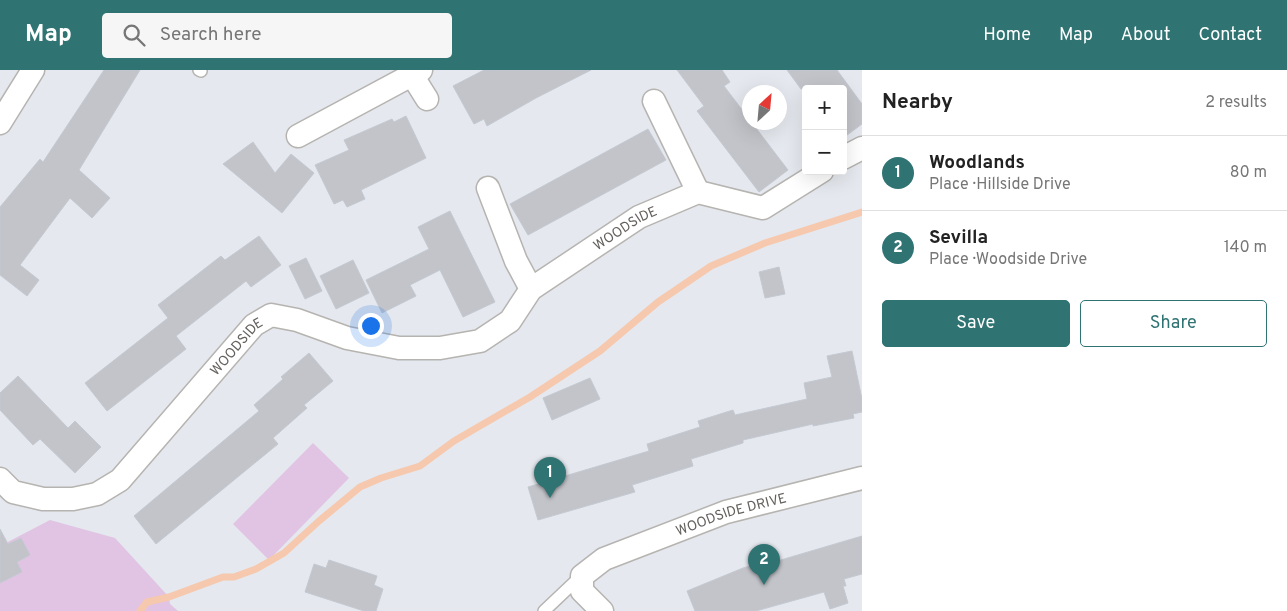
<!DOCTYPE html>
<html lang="en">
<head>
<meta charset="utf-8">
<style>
	:root { --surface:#fff; --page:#f6f6f6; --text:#222; --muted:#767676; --line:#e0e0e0; --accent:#307373 }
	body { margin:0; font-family:Overpass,sans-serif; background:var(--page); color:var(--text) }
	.controls { position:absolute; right:15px; top:15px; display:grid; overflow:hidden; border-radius:5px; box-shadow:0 5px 20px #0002 }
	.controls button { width:45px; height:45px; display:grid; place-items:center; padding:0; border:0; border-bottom:1px solid var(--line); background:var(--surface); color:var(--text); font:25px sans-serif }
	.compass { position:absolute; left:742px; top:15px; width:45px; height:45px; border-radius:50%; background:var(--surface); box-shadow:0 5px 20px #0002; rotate:26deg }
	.you { position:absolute; left:370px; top:255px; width:18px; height:18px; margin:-12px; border:4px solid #fff; border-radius:50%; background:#1a73e8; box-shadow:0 0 0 8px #1a73e833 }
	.badge { display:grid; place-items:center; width:32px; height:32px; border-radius:50%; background:var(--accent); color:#fff; font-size:16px; font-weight:700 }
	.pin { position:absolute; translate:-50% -41px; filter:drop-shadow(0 1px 2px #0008) }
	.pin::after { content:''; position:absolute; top:26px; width:18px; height:15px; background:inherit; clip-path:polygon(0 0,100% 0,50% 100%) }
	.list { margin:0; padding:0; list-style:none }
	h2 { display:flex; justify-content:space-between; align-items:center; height:65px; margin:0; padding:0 20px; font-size:21px }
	h2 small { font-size:16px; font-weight:400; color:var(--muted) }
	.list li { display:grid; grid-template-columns:32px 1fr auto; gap:15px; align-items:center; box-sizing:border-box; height:75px; padding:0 20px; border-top:1px solid var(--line) }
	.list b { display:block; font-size:19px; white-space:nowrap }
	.list p { margin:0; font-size:16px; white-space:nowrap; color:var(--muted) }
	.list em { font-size:16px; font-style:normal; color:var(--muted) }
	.actions { display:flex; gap:10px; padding:15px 20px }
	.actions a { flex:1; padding:11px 0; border:1px solid var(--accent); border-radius:5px; text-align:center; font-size:18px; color:var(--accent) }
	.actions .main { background:var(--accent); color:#fff }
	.icon { flex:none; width:28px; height:28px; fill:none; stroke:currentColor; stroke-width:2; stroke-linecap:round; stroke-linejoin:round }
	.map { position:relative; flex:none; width:862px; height:541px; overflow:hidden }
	header { display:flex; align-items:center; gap:30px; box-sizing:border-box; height:70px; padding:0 25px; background:var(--accent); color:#fff }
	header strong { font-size:24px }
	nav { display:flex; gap:28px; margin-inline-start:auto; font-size:18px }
	.search { width:350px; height:45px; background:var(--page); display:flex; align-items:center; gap:12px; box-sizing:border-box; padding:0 18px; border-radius:5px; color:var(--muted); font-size:19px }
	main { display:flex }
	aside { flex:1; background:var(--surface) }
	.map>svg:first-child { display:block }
</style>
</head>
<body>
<header>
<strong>Map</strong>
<div class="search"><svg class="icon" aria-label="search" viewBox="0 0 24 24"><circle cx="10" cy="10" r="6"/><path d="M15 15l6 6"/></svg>Search here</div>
<nav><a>Home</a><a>Map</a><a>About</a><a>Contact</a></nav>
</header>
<main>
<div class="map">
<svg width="862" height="541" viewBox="0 0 862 541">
	<rect width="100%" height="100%" fill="#e5e8ee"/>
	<path fill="#e1c4e3" d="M313,373L349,408L269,490L233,454Z
		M50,450L115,468L169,527L170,534L178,541H0V476Z"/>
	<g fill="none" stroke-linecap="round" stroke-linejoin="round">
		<path stroke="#f6c8ad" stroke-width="7" d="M140,541L147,532L169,527L223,507H234L256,499L284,483L319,451L360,417L381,408L420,396L454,371L530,327L600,281L658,232L711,196L765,173L862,142"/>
	</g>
	<path fill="#c2c4c9" stroke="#c4c9d2" d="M104,0H140L79,100L110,128L92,148L70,128L20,195L39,210L27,226L0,205V137L40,89L43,92Z
		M484,0H591L536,28L487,56L484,49L474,54L453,16Z
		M677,0H722L730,12L724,16L788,100L759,122L697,41L704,36Z
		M787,0H837L862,34V54L843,68V19H801Z
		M406,46L426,88L361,120L365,129L347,137L343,130L334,134L315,95L349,80L344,70L392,49L394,52Z
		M648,59L666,90L528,165L510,134Z
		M253,72L275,103L291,84L314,103L282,143L223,94Z
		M450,141L495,232L463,247L440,200L410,215L416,226L382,243L366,210L429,179L418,157Z
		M259,166L281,195L251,217L246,211L176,266L186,279L107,341L85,313L168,248L158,235L221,186L225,190Z
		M306,188L322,221L305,229L289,196Z
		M353,190L369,223L336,239L320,206Z
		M779,197L785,224L765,228L759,202Z
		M852,281L862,329V342L853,344L854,348L813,356V354L743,370V373L691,389L693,396L632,415L635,422L538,450L528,417L649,381L647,374L700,357L698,351L733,340L735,345L807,329L804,313L832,307L827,286Z
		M309,283L333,311L304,335L307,338L273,368L278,374L156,474L134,446L259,341L254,335L283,309L281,307Z
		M18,306L68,358L75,351L101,377L75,403L40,369L33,375L0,340V323Z
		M590,308L600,329L552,350L543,328Z
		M0,459L8,474L21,468L30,485L17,492L22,502L0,513Z
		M862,466V504L844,509L846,516H843L848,533L830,539L824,522L756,541H695L687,521L743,498L773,489L774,492Z
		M329,490L377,506L374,515L383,519L376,541H364L305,522L314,494L326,498Z"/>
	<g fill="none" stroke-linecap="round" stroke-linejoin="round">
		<g stroke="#b6b4b0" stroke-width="14">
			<path id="lane" d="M199,0L201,1
				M544,541L581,506"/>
		</g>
		<g stroke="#b6b4b0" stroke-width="25">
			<g id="street">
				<path d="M412,5L427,29"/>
				<path d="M654,31L698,122"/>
				<path d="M0,53L33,0"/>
				<path d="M298,66L421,0"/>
				<path d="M843,88L862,78"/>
				<path d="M488,118L516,191L531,219"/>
				<path id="s1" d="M0,409L13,422L43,429H73L97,424L120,410L254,255L271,245L297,250L347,268L399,278H440L480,271L510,251L531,219L639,147L698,122L763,138L822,101"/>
				<path id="s2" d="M602,541L582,521V506L604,489L726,442L862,408"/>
			</g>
		</g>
		<use href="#lane" stroke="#fff" stroke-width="11"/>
		<use href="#street" stroke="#fff" stroke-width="22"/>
	</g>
	<g text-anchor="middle" stroke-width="4.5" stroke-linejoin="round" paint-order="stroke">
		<g font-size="14" fill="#64605d" stroke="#fff">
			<text dy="5" stroke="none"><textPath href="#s1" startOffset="756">WOODSIDE</textPath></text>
			<text dy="5" stroke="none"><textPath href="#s1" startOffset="308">WOODSIDE</textPath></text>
			<text dy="5" stroke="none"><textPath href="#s2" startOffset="206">WOODSIDE DRIVE</textPath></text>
		</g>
	</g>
</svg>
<div class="controls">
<button>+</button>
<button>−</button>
</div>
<svg class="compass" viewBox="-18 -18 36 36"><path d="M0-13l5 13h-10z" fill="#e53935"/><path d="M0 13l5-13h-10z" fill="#767676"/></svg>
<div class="you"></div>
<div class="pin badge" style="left:550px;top:428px">1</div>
<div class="pin badge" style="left:764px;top:515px">2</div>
</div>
<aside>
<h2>Nearby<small>2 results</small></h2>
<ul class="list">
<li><span class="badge">1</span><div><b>Woodlands</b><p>Place · Hillside Drive</p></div><em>80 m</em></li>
<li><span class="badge">2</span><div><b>Sevilla</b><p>Place · Woodside Drive</p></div><em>140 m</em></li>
</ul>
<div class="actions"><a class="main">Save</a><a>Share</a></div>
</aside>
</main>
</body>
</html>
